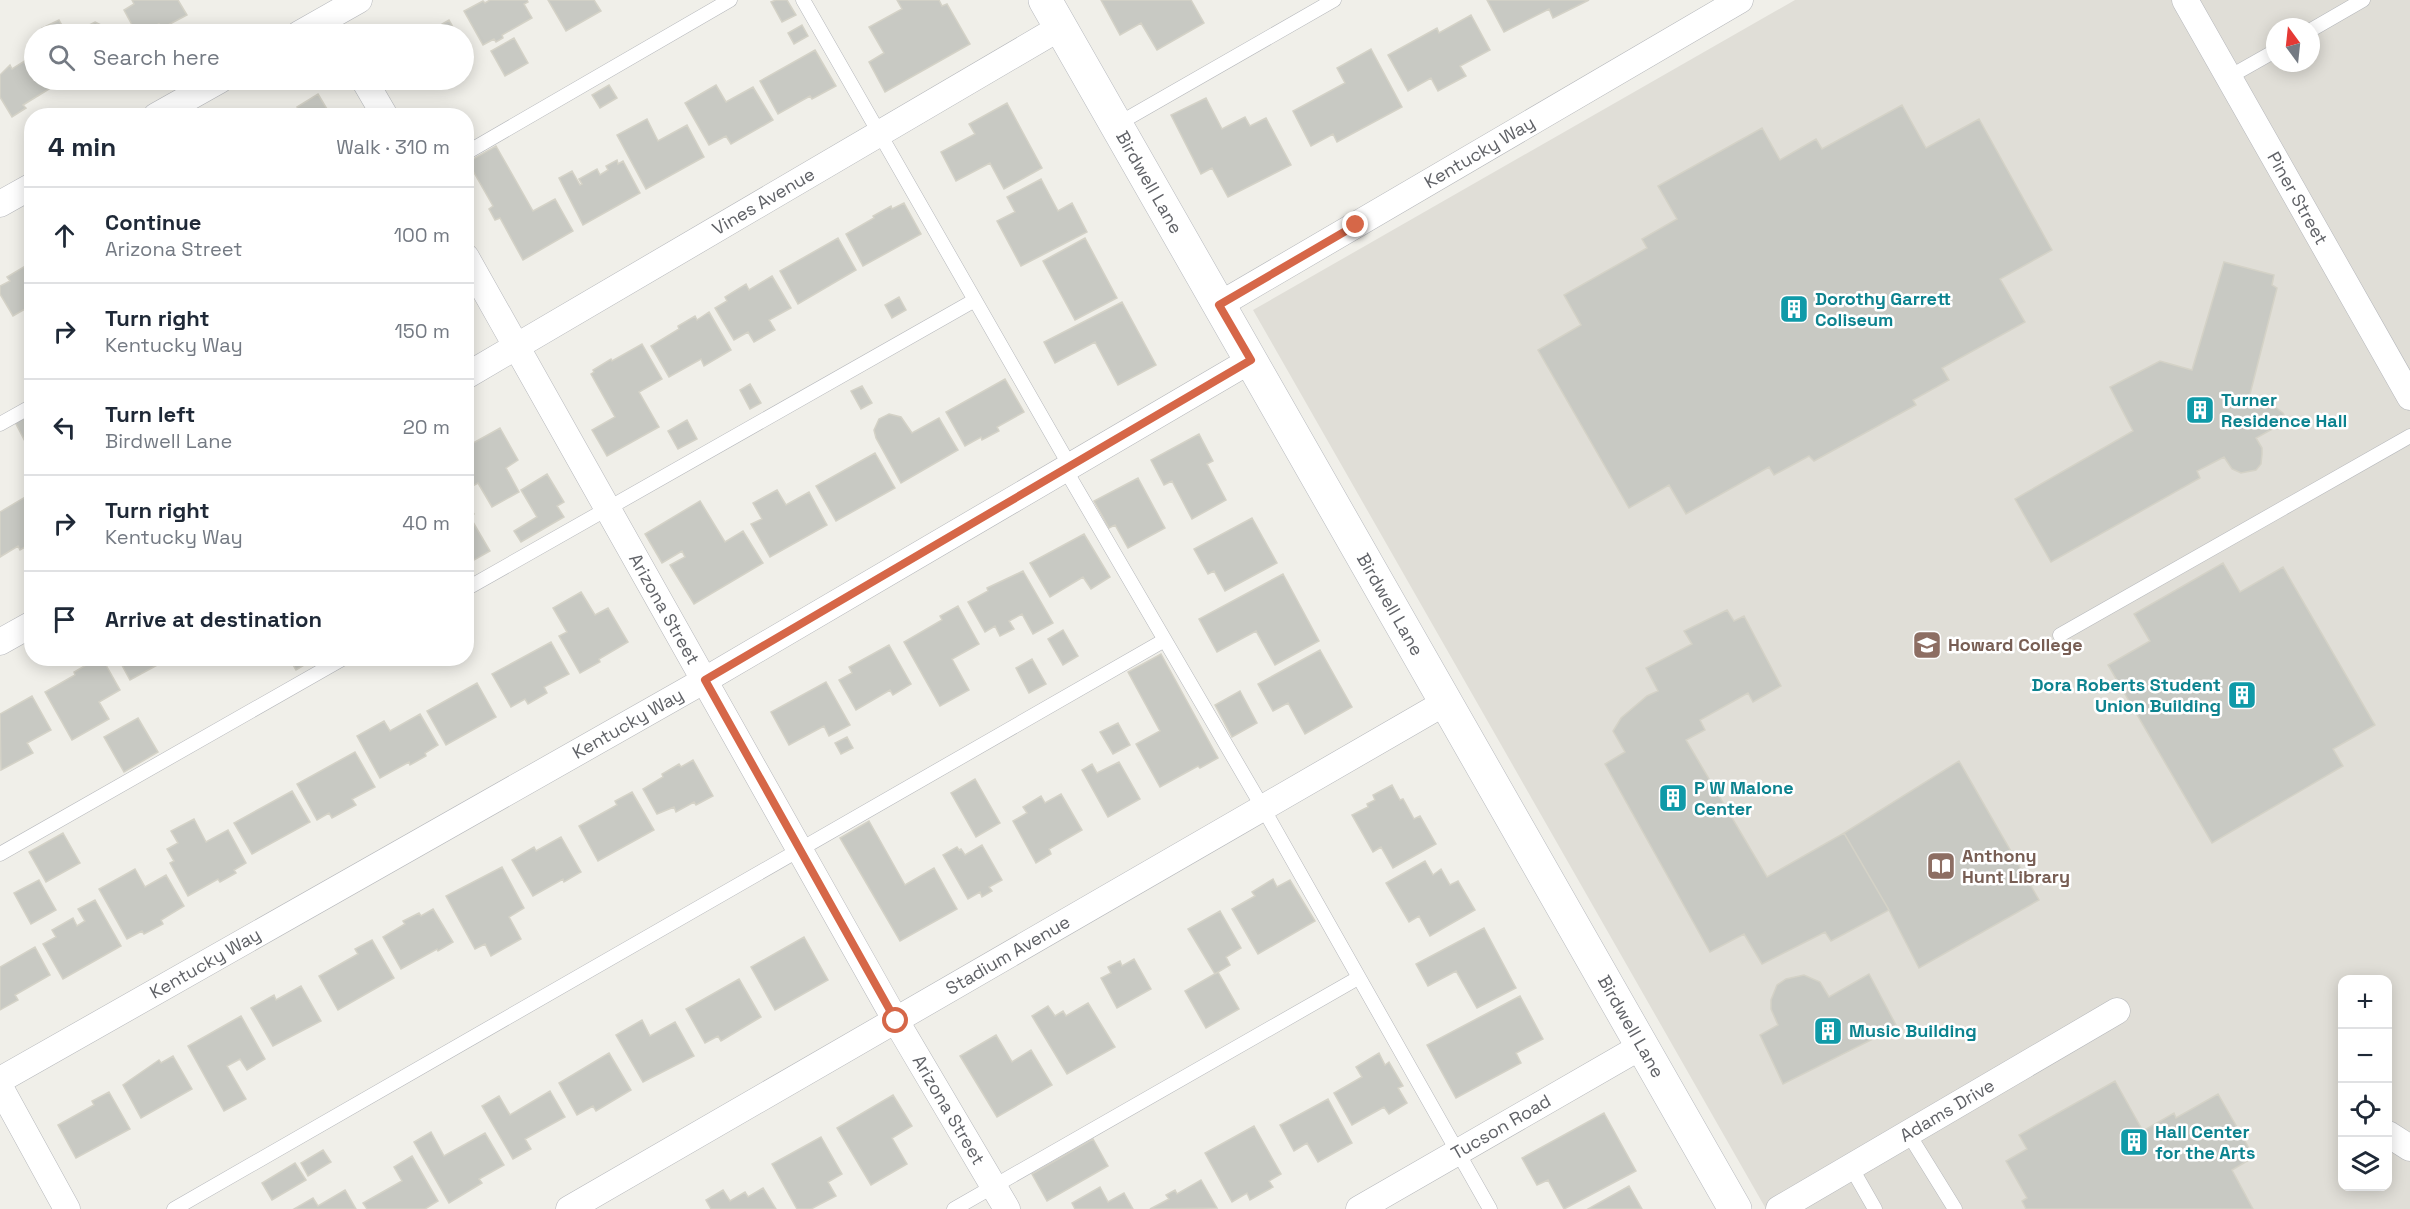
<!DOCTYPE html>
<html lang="en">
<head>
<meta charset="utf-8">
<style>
	:root { --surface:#fff; --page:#f6f6f7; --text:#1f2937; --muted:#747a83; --line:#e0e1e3 }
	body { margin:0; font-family:"Space Grotesk",sans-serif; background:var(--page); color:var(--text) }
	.controls { position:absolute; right:18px; bottom:18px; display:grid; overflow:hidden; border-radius:12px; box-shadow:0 3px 15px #0003 }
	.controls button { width:54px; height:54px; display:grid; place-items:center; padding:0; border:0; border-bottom:2px solid var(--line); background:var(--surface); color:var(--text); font:30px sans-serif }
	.compass { position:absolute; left:2266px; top:18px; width:54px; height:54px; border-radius:50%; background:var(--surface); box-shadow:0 3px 15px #0003; rotate:345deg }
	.stop { position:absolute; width:18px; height:18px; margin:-14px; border:4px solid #d66748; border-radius:50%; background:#fff }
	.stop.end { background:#d66748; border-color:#fff; box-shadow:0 2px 6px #0008 }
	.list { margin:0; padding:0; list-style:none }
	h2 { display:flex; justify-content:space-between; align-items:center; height:78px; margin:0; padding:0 24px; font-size:26px }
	h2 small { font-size:20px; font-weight:400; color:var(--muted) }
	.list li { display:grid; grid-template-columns:39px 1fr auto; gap:18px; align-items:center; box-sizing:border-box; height:96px; padding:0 24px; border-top:2px solid var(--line) }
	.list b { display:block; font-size:22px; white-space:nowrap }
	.list p { margin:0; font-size:20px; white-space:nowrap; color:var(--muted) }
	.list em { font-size:20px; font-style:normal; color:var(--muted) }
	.icon { flex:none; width:33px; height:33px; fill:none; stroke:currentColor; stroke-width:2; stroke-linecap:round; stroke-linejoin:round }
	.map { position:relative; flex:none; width:2410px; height:1209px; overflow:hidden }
	.search { position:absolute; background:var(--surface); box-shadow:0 3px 15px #0003; left:24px; top:24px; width:450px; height:66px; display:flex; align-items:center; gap:15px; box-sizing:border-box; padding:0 21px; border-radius:33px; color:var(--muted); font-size:22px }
	.panel { position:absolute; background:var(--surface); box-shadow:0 3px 15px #0003; left:24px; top:108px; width:450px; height:558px; border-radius:24px }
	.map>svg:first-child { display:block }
</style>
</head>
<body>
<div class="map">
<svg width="2410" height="1209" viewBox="0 0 2410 1209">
	<rect width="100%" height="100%" fill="#f0efe9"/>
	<path fill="#e0ded7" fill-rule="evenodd" d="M1795,0H2410V1209H1766L1253,310ZM2275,27H2311V63H2275ZM2342,980H2388V1186H2342Z"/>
	<path fill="#c8c9c3" stroke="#d4d2c7" stroke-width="1.5" d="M132,0H178L187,15L168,25L162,27L159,24L137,34L124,10L134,4Z
		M490,0H527L528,2L524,4L532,18L502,35L503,38L496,42L494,39L483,45L464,11L483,1L485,3Z
		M548,0H594L601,11L566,31Z
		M776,0H787L796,15L782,22L771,2Z
		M897,0H939L942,6L947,4L970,44L885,92L869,62L884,53L869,27L902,9Z
		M1101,0H1191L1204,23L1157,50L1141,23L1120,35Z
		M1487,0H1589L1553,18L1549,9L1504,32Z
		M1471,15L1490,50L1460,66L1466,76L1438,91L1431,78L1408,91L1388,55L1437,28L1439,33Z
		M59,20L67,34H45L42,28Z
		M449,20L457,34H428L430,33V31Z
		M95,22L109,29L112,34H71Z
		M802,25L808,36L794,44L788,33Z
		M514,38L528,63L505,76L491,51Z
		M1371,49L1402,107L1337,142L1333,134L1311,146L1293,111L1345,83L1337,68Z
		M815,50L836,86L812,99L810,96L778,114L760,81Z
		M34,55V80H50L54,86L23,105L26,108L12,117L0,97V75L10,65L12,69Z
		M609,85L617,98L600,108L592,95Z
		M716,85L726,102L753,87L773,120L731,144L726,136L709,145L685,103Z
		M318,94L330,114L289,116L299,110L297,107Z
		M1206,98L1222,129L1245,117L1250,126L1266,118L1291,165L1228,197L1212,168L1201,174L1171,115Z
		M1007,103L1042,168L1004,189L990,163L956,181L941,152L975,134L969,124Z
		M1902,105L1926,148L1979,119L2052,250L2000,279L2025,322L1942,368L1949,380L1913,400L1916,405L1814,461L1809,456L1774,475L1769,467L1686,514L1669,485L1629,508L1538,350L1581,325L1564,295L1647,248L1642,239L1677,219L1658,186L1762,128L1780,160L1816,139L1822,149Z
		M647,119L658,141L687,125L704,157L646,189L617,135Z
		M496,146L533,211L555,199L573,231L523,260L500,218L495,220L489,209L493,206L468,162Z
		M617,160L618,164L623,161L640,193L583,225L559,178L572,171L580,185L582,184L579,179L597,169L600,175L608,170L606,166Z
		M1041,179L1058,211L1072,203L1087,232L1021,266L997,221L1015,212L1007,197Z
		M904,203L921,234L863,266L846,234L874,218L873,216L891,206L892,209Z
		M838,238L856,270L798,304L780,271Z
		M1085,238L1117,298L1075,320L1043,261Z
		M32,262V305L13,316L0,294V286L10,281L7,277Z
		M2224,262L2274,275L2272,285L2277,288L2248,402L2275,407L2283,413L2287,421L2256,438L2262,448V454L2261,464L2256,470L2241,473L2232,469L2224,457L2197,471L2200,478L2051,562L2015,499L2133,431L2110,387L2160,361L2192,370Z
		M772,276L791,308L769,320L775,330L754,342L748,332L734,340L715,308L727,301L725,297L746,284L749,290Z
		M899,297L906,310L892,318L885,305Z
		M1122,302L1156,365L1118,385L1095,342L1055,363L1044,342Z
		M709,312L731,350L704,366L701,359L669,377L651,346L679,329L678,326L695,316L697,320Z
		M642,344L662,379L639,392L659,427L607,456L592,430L615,417L591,374L594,372L593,370L611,359L612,361Z
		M1005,379L1024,412L997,427L999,431L982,440L981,437L965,446L946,412Z
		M750,384L761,403L750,409L740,390Z
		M862,386L872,403L861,409L851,391Z
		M32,413V455L15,422Z
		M889,414L901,417L912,433L939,418L958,450L901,483L876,438L874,430L879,419Z
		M687,420L697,439L678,449L668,431Z
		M500,428L518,460L506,468L519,492L492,507L478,483L469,488L466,484V447Z
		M1199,434L1213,461L1207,464L1226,500L1192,519L1172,481L1164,485L1151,460Z
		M875,453L895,488L836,521L816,486Z
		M547,474L564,502L557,506L564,517L521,542L514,531L537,517L521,490Z
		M1138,478L1165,528L1128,548L1115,525L1109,528L1094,501Z
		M777,490L786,505L809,492L827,525L770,557L751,524L762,519L753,503Z
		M32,493V543L20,550L18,546L0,557V512Z
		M466,501L474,514L466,518Z
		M700,501L725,542L743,531L763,563L694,604L670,565L685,557L682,551L662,563L645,534Z
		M470,517L490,551L474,560L466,547V519Z
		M1252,518L1277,563L1225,591L1214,571L1208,574L1194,549Z
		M1084,534L1110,577L1091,589L1083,577L1050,597L1030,563Z
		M2223,563L2240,592L2283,567L2375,725L2333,749L2343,766L2212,843L2108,665L2150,641L2134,614Z
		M1023,571L1053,623L1033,634L1022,614L1009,621L1014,629L1000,636L995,626L985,632L968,602L988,591L987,588Z
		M1283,574L1319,641L1275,665L1256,631L1217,652L1199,619Z
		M581,592L595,615L608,608L628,642L599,659L600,662L580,673L559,636L567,632L553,608Z
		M958,606L979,644L952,659L969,690L940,706L904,642L942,620L940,616Z
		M1727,610L1734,621L1744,616L1781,686L1753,702L1748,693L1700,720L1705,730L1686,740L1767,877L1844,833L1889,910L1831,941L1825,932L1762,964L1744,934L1710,952L1605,764L1625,752L1613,731L1621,718L1647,696L1658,691L1646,668L1692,644L1684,631Z
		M1063,630L1078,656L1063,665L1048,639Z
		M551,642L569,674L544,687L547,693L528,704L525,699L511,707L492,674Z
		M889,645L911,684L893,695L890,690L856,710L839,680L852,673L849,667Z
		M1320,650L1352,707L1305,734L1288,703L1273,711L1258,684Z
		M1161,654L1218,758L1200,768L1198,766L1160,787L1136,744L1160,731L1128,672Z
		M98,658H102L120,690L99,702L109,719L72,740L45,692L75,675L74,672Z
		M118,658H170L130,680Z
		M289,658H310L311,661L296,670Z
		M1032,659L1046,684L1029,693L1016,668Z
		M826,682L850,725L829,736L824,726L789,745L771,712Z
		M477,683L496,717L446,745L427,711Z
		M1240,691L1257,723L1232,737L1215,705Z
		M32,696L51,730L27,743L33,753L1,770L0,714Z
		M420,714L438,745L425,753L426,756L410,765L409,762L380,778L357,736L384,721L390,731Z
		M138,718L158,752L124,772L104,737Z
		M1118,723L1130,745L1113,754L1100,732Z
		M847,737L853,748L841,754L835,743Z
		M355,752L375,787L352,799L356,805L332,818L329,813L317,820L297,784Z
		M693,760L713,796L696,805L694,802L676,812L674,807L657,814L643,789L663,777L662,774L679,764L681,767Z
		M1959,761L2039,900L1919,968L1889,910L1844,833Z
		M1119,762L1140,799L1108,817L1082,770L1092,764L1097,773Z
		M975,779L1000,823L976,837L951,793Z
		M1392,785L1400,800L1403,799L1414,819L1420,816L1436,844L1393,868L1381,847L1373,852L1352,815L1368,807L1367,804L1375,800L1373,795Z
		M292,791L310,822L252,854L234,823Z
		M632,792L654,830L598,861L579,826L617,805L615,801Z
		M1061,794L1082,830L1049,849L1051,854L1036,863L1013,821L1027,813L1023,807L1041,796L1045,803Z
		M194,819L206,842L228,830L246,863L234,870L236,873L220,882L218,879L188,896L170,863L174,861L167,849L178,843L171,831Z
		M869,821L905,885L934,868L957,909L900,941L840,838Z
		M63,833L80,863L46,882L29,852Z
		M561,837L581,872L564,882L563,879L533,896L512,860L534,847L536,851Z
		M982,845L1002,880L989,887L992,891L982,897L980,892L968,899L943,855L957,847L959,850L961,849L965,855Z
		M1425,861L1433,875L1441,869L1450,885L1458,881L1475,910L1430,936L1419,916L1409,922L1386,883Z
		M502,867L524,908L509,917L521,939L491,956L485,944L475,949L446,896Z
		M135,869L145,887L166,875L184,906L161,920L163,924L144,934L142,931L127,939L99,889Z
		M1273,879L1277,887L1290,880L1315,921L1258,954L1232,909L1255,896L1252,892Z
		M39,880L56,910L31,924L14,893Z
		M95,900L121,946L63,979L43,944L56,937L52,930L73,918L77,926L85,921L78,909Z
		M433,909L453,942L438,951L437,949L401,969L383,937L405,924L403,921L419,913L421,916Z
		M1220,911L1241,948L1226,957L1230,965L1215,974L1188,929Z
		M1484,928L1516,988L1477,1008L1456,971L1428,986L1416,964Z
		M804,937L828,980L775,1010L751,967Z
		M372,940L394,978L338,1010L319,976L358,954L355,949Z
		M35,947L50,975L15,995L18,1000L0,1010V967Z
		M1134,959L1151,989L1117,1008L1101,978L1111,973L1108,967L1120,961L1122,966Z
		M1218,972L1239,1009L1206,1028L1185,991Z
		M1869,974L1897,1027L1783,1084L1760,1035L1778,1025L1771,1009V1000L1777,985L1786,979L1804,975L1820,982L1829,997Z
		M739,979L761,1017L721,1041L718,1036L705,1043L686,1009Z
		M301,986L321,1021L273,1046L251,1008L274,995L276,1000Z
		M1520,996L1543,1039L1516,1053L1521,1063L1456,1098L1427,1045Z
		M1088,1003L1115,1047L1067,1074L1032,1016L1048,1006L1055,1016L1063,1011L1066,1016Z
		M241,1016L265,1059L247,1070L240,1059L227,1066L246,1099L224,1111L188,1046Z
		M642,1020L650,1036L675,1022L694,1056L643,1082L616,1035Z
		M996,1035L1012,1062L1031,1050L1052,1085L997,1117L960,1056Z
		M609,1053L631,1090L596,1111L593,1106L577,1115L559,1083Z
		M1379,1053L1385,1065L1389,1062L1403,1086L1398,1088L1407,1103L1389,1114L1384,1107L1352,1125L1334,1093L1362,1077L1356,1067Z
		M173,1056L192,1089L141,1118L123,1085L159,1060L161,1063Z
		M2115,1081L2143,1131L2174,1113L2176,1118L2218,1094L2254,1157L2232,1170L2253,1209H2026L2022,1201L2027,1198L2006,1161L2027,1149L2019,1135Z
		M550,1091L565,1117L525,1139L531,1149L513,1159L482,1106L499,1096L510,1115Z
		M109,1092L130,1129L76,1158L58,1125L94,1105L92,1101Z
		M893,1095L912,1126L892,1138L907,1164L871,1185L837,1128Z
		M1328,1099L1352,1143L1318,1162L1307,1143L1294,1151L1280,1125Z
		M1604,1113L1636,1171L1564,1209L1548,1180L1537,1185L1522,1158Z
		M1254,1126L1281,1174L1269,1181L1273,1187L1250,1200L1247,1193L1232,1202L1205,1153Z
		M431,1132L444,1156L485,1133L504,1165L479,1179L482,1183L449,1203L414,1142Z
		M821,1137L842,1174L828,1182L836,1196L811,1209H797L772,1164Z
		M1093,1139L1108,1166L1047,1201L1032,1174Z
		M323,1150L331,1162L308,1176L301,1163Z
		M412,1156L438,1201L425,1209H367L363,1203L402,1181L394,1167Z
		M295,1163L306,1180L272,1200L262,1183Z
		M1201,1180L1217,1208L1150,1209L1169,1199L1166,1195L1175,1190L1177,1194Z
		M1629,1186L1642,1209H1588Z
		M1100,1187L1108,1202L1124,1193L1133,1209H1075L1072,1203Z
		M763,1188L776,1209H711L706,1200L723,1190L730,1201L745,1192L748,1197Z
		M345,1190L356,1209H294L313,1198L318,1206Z"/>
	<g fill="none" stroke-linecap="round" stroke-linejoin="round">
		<g stroke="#b5b7bb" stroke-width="15">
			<path id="service" d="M803,0L1070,466
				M2311,30L2363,0
				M2229,77L2275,51
				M1116,125L1334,0
				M466,153L730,0
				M0,424L32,406
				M1065,469L1263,808L1490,1209
				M466,589L975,300
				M2060,635L2410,436
				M0,854L344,658
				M1908,1133L1955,1209
				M1851,1167L1875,1209
				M174,1209L1163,641
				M954,1209L1358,978"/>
		</g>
		<g stroke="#b5b7bb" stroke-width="27">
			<g id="minor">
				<path id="s1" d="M2185,0L2410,397"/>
				<path d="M299,34L359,0"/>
				<path d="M364,80L385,116"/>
				<path d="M156,116L220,80"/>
				<path d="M0,204L32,186"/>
				<path id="s2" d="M466,257L896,1021L1007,1209"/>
				<path id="s3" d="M1219,305L1740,0"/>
				<path id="s4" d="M466,376L1061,27"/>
				<path d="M0,642L32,624"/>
				<path id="s5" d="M0,1080L705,680L1251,360"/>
				<path d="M0,1087L67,1209"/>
				<path d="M2388,1134L2410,1148"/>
				<path id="s6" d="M569,1209L1446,702"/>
				<path id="s7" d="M1359,1209L1642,1046"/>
				<path id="s8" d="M1779,1209L2117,1011"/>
			</g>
		</g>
		<g stroke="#b7b9be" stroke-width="34">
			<g id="secondary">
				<path id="s9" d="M1045,0L1735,1209"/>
			</g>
		</g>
		<use href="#service" stroke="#fff" stroke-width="14"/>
		<use href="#minor" stroke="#fff" stroke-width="26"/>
		<use href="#secondary" stroke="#fff" stroke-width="33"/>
	</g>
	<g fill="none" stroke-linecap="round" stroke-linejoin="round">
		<path stroke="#d66748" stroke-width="8" d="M896,1021L705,680L1251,360L1219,305L1356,225"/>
	</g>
	<defs>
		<g id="building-square" transform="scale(1.5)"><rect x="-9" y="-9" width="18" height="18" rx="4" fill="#0f9aa8" stroke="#fff"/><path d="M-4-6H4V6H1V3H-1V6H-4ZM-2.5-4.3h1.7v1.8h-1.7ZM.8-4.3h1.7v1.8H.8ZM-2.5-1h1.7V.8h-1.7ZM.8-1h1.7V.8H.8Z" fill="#fff"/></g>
		<g id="university-square" transform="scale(1.5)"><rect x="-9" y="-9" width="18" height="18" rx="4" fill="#8d6e63" stroke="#fff"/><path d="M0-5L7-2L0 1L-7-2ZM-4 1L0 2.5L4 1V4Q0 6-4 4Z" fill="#fff"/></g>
		<g id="library-square" transform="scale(1.5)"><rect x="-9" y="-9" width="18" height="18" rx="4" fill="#8d6e63" stroke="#fff"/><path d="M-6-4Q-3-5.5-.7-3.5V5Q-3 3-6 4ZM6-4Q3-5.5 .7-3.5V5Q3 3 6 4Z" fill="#fff"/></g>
	</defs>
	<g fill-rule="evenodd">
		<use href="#building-square" x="1794" y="309"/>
		<use href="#building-square" x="2200" y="410"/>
		<use href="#university-square" x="1927" y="645"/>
		<use href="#building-square" x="2242" y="695"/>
		<use href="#building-square" x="1673" y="798"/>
		<use href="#library-square" x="1941" y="866"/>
		<use href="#building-square" x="1828" y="1031"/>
		<use href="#building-square" x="2134" y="1142"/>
	</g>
	<g text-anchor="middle" stroke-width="5" stroke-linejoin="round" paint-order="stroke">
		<g font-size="18" fill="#606267" stroke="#fff">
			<text dy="6" stroke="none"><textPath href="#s3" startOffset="302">Kentucky Way</textPath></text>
			<text dy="6" stroke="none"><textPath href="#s9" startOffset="210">Birdwell Lane</textPath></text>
			<text dy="6" stroke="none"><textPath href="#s1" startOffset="228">Piner Street</textPath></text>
			<text dy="6" stroke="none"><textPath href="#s4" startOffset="345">Vines Avenue</textPath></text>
			<text dy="6" stroke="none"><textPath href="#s9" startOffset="696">Birdwell Lane</textPath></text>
			<text dy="6" stroke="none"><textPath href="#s2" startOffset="404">Arizona Street</textPath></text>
			<text dy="6" stroke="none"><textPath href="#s5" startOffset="722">Kentucky Way</textPath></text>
			<text dy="6" stroke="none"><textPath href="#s6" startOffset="507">Stadium Avenue</textPath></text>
			<text dy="6" stroke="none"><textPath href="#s5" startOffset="236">Kentucky Way</textPath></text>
			<text dy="6" stroke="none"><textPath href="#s9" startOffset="1182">Birdwell Lane</textPath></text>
			<text dy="6" stroke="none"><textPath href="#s2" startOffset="980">Arizona Street</textPath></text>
			<text dy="6" stroke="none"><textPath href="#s8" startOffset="195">Adams Drive</textPath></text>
			<text dy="6" stroke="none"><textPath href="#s7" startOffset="164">Tucson Road</textPath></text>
		</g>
		<g font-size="18" font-weight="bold" fill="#0d838f" stroke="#fff" text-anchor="start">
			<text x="1815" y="305">Dorothy Garrett<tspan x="1815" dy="21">Coliseum</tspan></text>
			<text x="2221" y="406">Turner<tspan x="2221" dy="21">Residence Hall</tspan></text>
			<text x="2221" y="691" text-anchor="end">Dora Roberts Student<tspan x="2221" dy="21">Union Building</tspan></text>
			<text x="1694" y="794">P W Malone<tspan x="1694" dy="21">Center</tspan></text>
			<text x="1849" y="1037">Music Building</text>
			<text x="2155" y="1138">Hall Center<tspan x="2155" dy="21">for the Arts</tspan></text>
		</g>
		<g font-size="18" font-weight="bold" fill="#785e54" stroke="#fff" text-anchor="start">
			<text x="1948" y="651">Howard College</text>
			<text x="1962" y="862">Anthony<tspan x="1962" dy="21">Hunt Library</tspan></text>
		</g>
	</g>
</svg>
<div class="controls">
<button>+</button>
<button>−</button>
<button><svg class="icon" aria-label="locate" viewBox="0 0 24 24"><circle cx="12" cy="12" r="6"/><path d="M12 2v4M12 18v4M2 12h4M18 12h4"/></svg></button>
<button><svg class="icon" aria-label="layers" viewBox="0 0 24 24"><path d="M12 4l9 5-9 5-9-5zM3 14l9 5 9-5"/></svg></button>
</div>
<svg class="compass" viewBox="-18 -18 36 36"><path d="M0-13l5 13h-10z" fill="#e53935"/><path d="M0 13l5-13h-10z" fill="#747a83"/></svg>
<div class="stop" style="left:896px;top:1021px"></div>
<div class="stop end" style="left:1356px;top:225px"></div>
<div class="search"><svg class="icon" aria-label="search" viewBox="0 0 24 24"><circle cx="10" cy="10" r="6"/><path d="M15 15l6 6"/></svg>Search here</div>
<section class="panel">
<h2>4 min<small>Walk · 310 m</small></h2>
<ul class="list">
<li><svg class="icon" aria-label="ahead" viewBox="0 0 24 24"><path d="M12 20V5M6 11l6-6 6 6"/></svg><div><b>Continue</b><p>Arizona Street</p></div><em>100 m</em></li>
<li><svg class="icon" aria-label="right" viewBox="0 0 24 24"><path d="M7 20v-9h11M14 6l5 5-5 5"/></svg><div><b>Turn right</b><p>Kentucky Way</p></div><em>150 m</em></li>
<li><svg class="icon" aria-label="left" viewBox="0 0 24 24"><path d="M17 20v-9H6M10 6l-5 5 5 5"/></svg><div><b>Turn left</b><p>Birdwell Lane</p></div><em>20 m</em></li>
<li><svg class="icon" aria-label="right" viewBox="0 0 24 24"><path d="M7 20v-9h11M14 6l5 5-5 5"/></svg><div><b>Turn right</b><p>Kentucky Way</p></div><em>40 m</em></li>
<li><svg class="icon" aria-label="arrive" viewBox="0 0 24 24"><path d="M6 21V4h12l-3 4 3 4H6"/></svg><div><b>Arrive at destination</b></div></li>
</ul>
</section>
</div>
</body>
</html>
